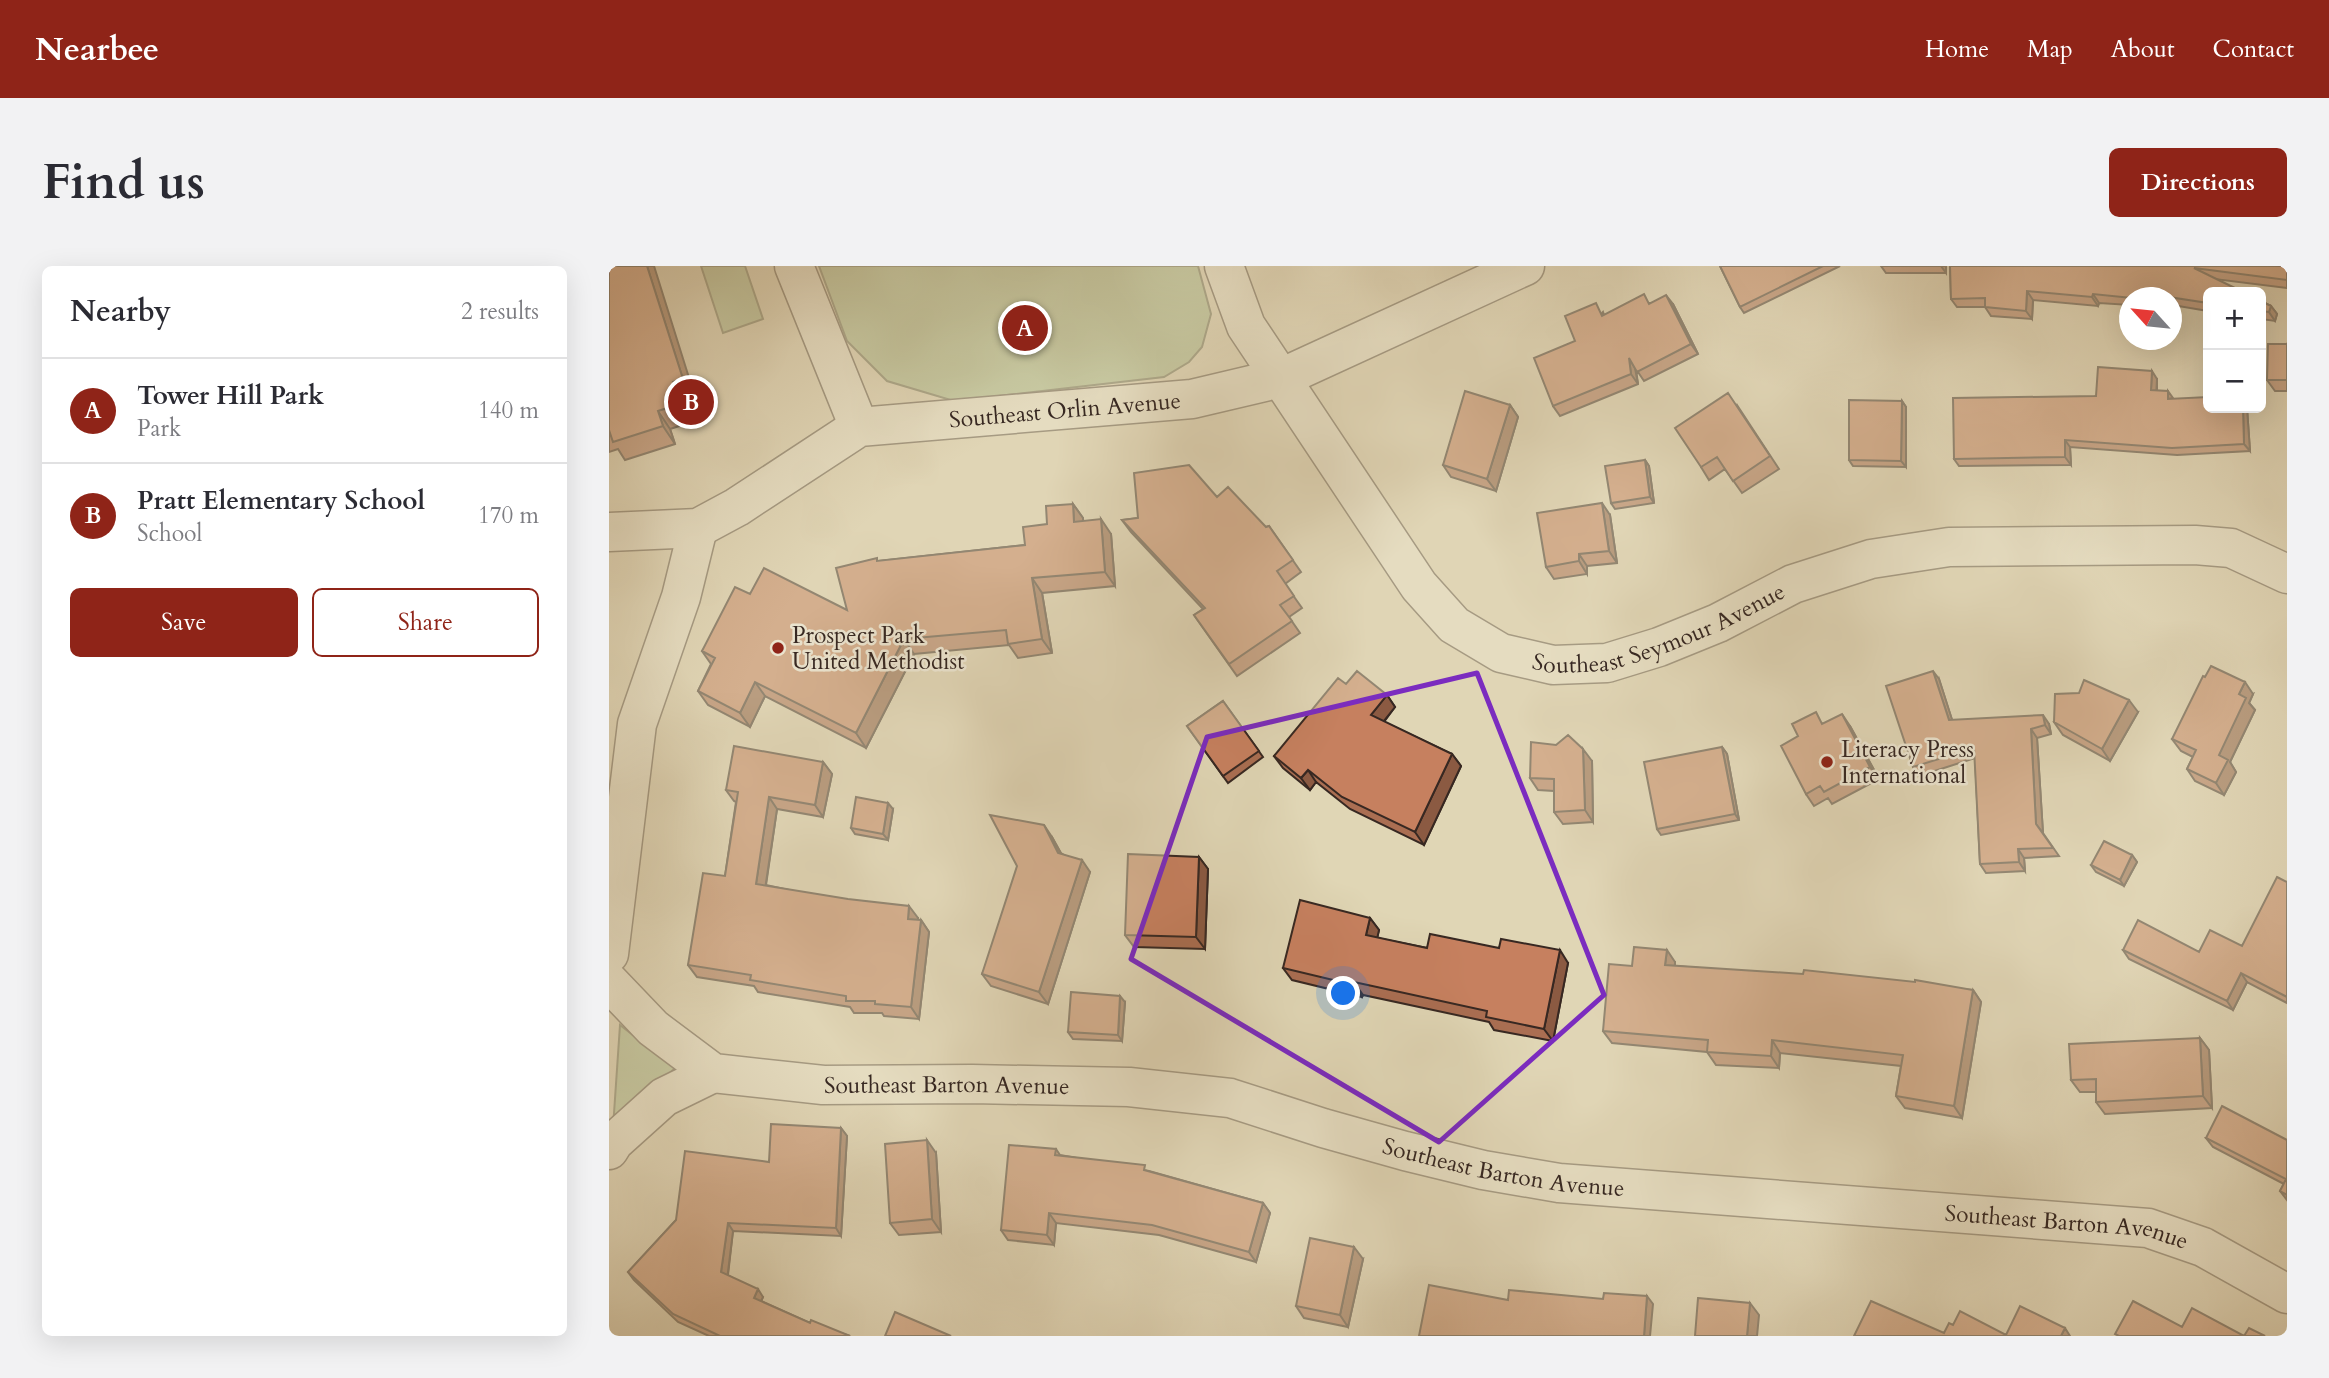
<!DOCTYPE html>
<html lang="en">
<head>
<meta charset="utf-8">
<style>
	:root { --surface:#fff; --page:#f2f2f3; --text:#2b2b33; --muted:#7c7c81; --line:#e1e1e2; --accent:#8f2418 }
	body { margin:0; font-family:Cardo,serif; background:var(--page); color:var(--text) }
	.controls { position:absolute; right:21px; top:21px; display:grid; overflow:hidden; border-radius:10px; box-shadow:0 7px 28px #0002 }
	.controls button { width:63px; height:63px; display:grid; place-items:center; padding:0; border:0; border-bottom:2px solid var(--line); background:var(--surface); color:var(--text); font:35px sans-serif }
	.compass { position:absolute; left:1510px; top:21px; width:63px; height:63px; border-radius:50%; background:var(--surface); box-shadow:0 7px 28px #0002; rotate:297deg }
	.you { position:absolute; left:735px; top:728px; width:24px; height:24px; margin:-18px; border:5px solid #fff; border-radius:50%; background:#1a73e8; box-shadow:0 0 0 10px #1a73e833 }
	.badge { display:grid; place-items:center; width:46px; height:46px; border-radius:50%; background:var(--accent); color:#fff; font-size:23px; font-weight:700 }
	.pin { position:absolute; translate:-50% -50%; border:4px solid #fff; box-shadow:0 2px 7px #0006 }
	.list { margin:0; padding:0; list-style:none }
	h2 { display:flex; justify-content:space-between; align-items:center; height:91px; margin:0; padding:0 28px; font-size:30px }
	h2 small { font-size:23px; font-weight:400; color:var(--muted) }
	.list li { display:grid; grid-template-columns:46px 1fr auto; gap:21px; align-items:center; box-sizing:border-box; height:105px; padding:0 28px; border-top:2px solid var(--line) }
	.list b { display:block; font-size:26px; white-space:nowrap }
	.list p { margin:0; font-size:23px; white-space:nowrap; color:var(--muted) }
	.list em { font-size:23px; font-style:normal; color:var(--muted) }
	.actions { display:flex; gap:14px; padding:21px 28px }
	.actions a { flex:1; padding:16px 0; border:2px solid var(--accent); border-radius:10px; text-align:center; font-size:24px; color:var(--accent) }
	.actions .main { background:var(--accent); color:#fff }
	.map { position:relative; flex:none; width:1678px; height:1070px; overflow:hidden; border-radius:10px }
	header { display:flex; align-items:center; gap:42px; box-sizing:border-box; height:98px; padding:0 35px; background:var(--accent); color:#fff }
	header strong { font-size:33px }
	nav { display:flex; gap:38px; margin-inline-start:auto; font-size:24px }
	.intro { display:flex; align-items:center; justify-content:space-between; box-sizing:border-box; height:168px; padding:0 42px }
	h1 { margin:0; font-size:49px }
	.button { padding:18px 32px; border-radius:10px; background:var(--accent); color:#fff; font-size:24px; font-weight:700 }
	main { display:flex; gap:42px; padding:0 42px }
	aside { flex:1; background:var(--surface); border-radius:10px; box-shadow:0 7px 28px #0002 }
	.map>svg:first-child { display:block }
</style>
</head>
<body>
<header>
<strong>Nearbee</strong>
<nav><a>Home</a><a>Map</a><a>About</a><a>Contact</a></nav>
</header>
<div class="intro"><h1>Find us</h1><a class="button">Directions</a></div>
<main>
<aside>
<h2>Nearby<small>2 results</small></h2>
<ul class="list">
<li><span class="badge">A</span><div><b>Tower Hill Park</b><p>Park</p></div><em>140 m</em></li>
<li><span class="badge">B</span><div><b>Pratt Elementary School</b><p>School</p></div><em>170 m</em></li>
</ul>
<div class="actions"><a class="main">Save</a><a>Share</a></div>
</aside>
<div class="map">
<svg width="1678" height="1070" viewBox="0 0 1678 1070">
	<rect width="100%" height="100%" fill="#e0d6b5"/>
	<filter id="stains"><feTurbulence type="fractalNoise" baseFrequency=".00286" numOctaves="4"/><feColorMatrix values="0 0 0 0 .2 0 0 0 0 .09 0 0 0 0 .02 0 0 0 .5 -.17"/></filter>
	<radialGradient id="worn" r=".72"><stop offset=".6" stop-color="#630" stop-opacity="0"/><stop offset="1" stop-color="#630" stop-opacity=".3"/></radialGradient>
	<path fill="#aebe90" stroke="#727359" stroke-width="2" d="M92,0H136L154,53L114,67Z
		M210,0H589L602,48L593,81L580,96L555,111L345,135L278,115L238,75Z
		M11,759L66,802L4,862Z"/>
	<g fill="none" stroke-linecap="round" stroke-linejoin="round">
		<g stroke="#615447" stroke-width="41">
			<g id="minor">
				<path d="M185,0L250,161"/>
				<path id="s1" d="M615,0L637,60L810,320L845,359L892,387L944,399L998,397L1050,381L1109,357L1184,318L1262,293L1340,281L1586,279L1622,282L1678,308"/>
				<path id="s2" d="M0,266L89,262L128,241L250,161L583,133L672,112L916,0"/>
				<path d="M0,688L28,458L72,331L89,262"/>
				<path id="s3" d="M0,716L44,762L104,807L214,819L363,818L520,821L621,832L714,862L796,885L874,904L950,917L1539,962L1594,981L1678,1028"/>
				<path d="M0,884L5,876L55,831L104,807"/>
			</g>
		</g>
		<use href="#minor" stroke="#ebe4cf" stroke-width="38"/>
	</g>
	<path fill="#aa6e52" stroke="#372822" stroke-width="2" d="M0,0L86,131L76,134L83,156L61,163L66,178L16,194L9,183L0,186Z
		M1111,0H1231L1135,47L1131,41Z
		M1272,0H1337V7H1277Z
		M1341,0H1678V22L1606,13L1599,26V45L1563,39V32H1521V39L1490,37L1489,40L1424,34L1423,53L1382,50L1376,41H1348L1342,33Z
		M1652,35L1662,40L1668,48L1666,55L1652,53Z
		M1041,37L1064,38L1089,88L1035,115L1027,103L1029,118L951,150L944,140L966,75L994,46L995,49Z
		M1678,78V125H1666L1658,114Z
		M1548,113V124L1564,133L1638,142L1641,185L1568,189L1461,181L1462,199L1350,200L1345,193L1487,130Z
		M1293,135L1297,141V201L1244,200L1240,194Z
		M901,139L909,151L887,225L842,211L834,199Z
		M1128,139L1170,203L1133,227L1116,203L1100,214L1092,201Z
		M1036,194L1040,200L1045,237L1006,243L1002,237Z
		M608,231L657,261L660,260L692,306L676,318L693,342L680,351L691,367L628,410L585,349L594,343L522,266L513,254L529,252Z
		M464,238L474,252V255L502,268L506,320L433,327L443,387L409,392L400,379L305,388L257,482L156,430L141,461L99,439L89,425L102,398L93,385L141,328L238,344L270,295L416,279L438,258Z
		M1001,249L1008,297L978,300V308L945,313L937,301Z
		M1330,413L1343,454L1440,458L1442,468L1428,472L1434,567L1450,590L1415,592L1416,605L1377,607L1371,598L1366,492L1310,510L1304,501Z
		M737,418L778,429L786,441L775,456L843,488L852,500L815,579L741,543L707,516L701,524L674,502L665,490Z
		M1644,428L1640,437L1646,444L1621,496L1627,506L1615,529L1586,515L1578,503L1584,491L1572,485L1563,473Z
		M614,435L654,491L619,517L578,460Z
		M1529,446L1501,495L1454,469L1445,456Z
		M1215,458L1241,460L1270,513L1223,538L1219,532L1205,540L1197,528Z
		M1113,481L1118,488L1130,554L1052,569L1048,563Z
		M983,495L984,556L954,558L945,546V525L929,524L921,512Z
		M214,496L223,508L214,551L168,543L157,619L309,652V654H312L320,666L310,753L275,750L273,747H245L241,741L149,726L145,720L88,711L79,699L116,610L127,536L125,535L117,524Z
		M284,543L279,574L246,568L242,562Z
		M443,571L452,587L481,606L439,738L382,720L373,708Z
		M1523,589L1528,596L1515,620L1487,606L1482,599Z
		M590,591L599,603L596,683L525,681L516,669Z
		M1678,616V737L1638,716L1624,744L1520,693L1514,684L1590,686L1633,680Z
		M761,652L770,664L768,672L818,682L959,697L944,775L885,764L880,756L754,729L753,731L683,714L674,702Z
		M1066,696V700L1364,724L1372,736L1353,852L1296,842L1287,830L1292,800L1171,787L1170,802L1107,799L1098,786L1003,777L994,765L1023,700Z
		M516,736L513,775L464,773L459,766Z
		M1591,772L1600,784L1603,842L1496,848L1487,836V826H1471L1462,814Z
		M232,862L238,870L232,970L124,965L119,1009L154,1031L152,1035L201,1057L241,1070H100L69,1056L25,1014L19,1006L67,954L160,896Z
		M1597,872L1678,874V934L1671,925L1675,918L1604,881Z
		M447,883L451,889L540,905L654,937L661,947L647,996L550,969L447,957L445,979L399,974L392,964Z
		M327,887L332,966L290,969L281,957Z
		M754,993L739,1061L695,1052L687,1040Z"/>
	<path fill="#8b5a42" stroke="#372822" stroke-width="2" d="M38,0H45L86,131L74,113Z
		M1332,0H1337V7Z
		M1418,25L1424,34L1423,53L1417,45Z
		M1484,28L1490,37L1489,40L1483,31Z
		M1057,29L1064,38L1089,88L1082,78Z
		M1662,40L1668,48L1666,55L1660,46Z
		M1020,92L1026,102L1029,118L1022,108Z
		M1543,105L1548,113L1547,131L1542,124Z
		M64,116L76,134L83,156L71,138Z
		M1559,125L1564,132L1559,133Z
		M1293,135L1297,141V201L1292,195Z
		M901,139L909,151L887,225L878,213Z
		M1634,142H1638L1641,185L1635,178Z
		M49,145L61,163L66,178L54,160Z
		M1456,174L1461,181L1462,199L1456,191Z
		M1036,194L1040,200L1045,237L1041,231Z
		M993,237L1001,249L1008,297L1000,285Z
		M464,238L474,252L475,270L465,256Z
		M492,253L502,268L506,320L496,306Z
		M970,288L978,300V308L970,295Z
		M423,312L433,327L443,387L433,373Z
		M295,373L305,388L257,482L247,467Z
		M1324,405L1330,413L1346,463L1340,454Z
		M146,416L156,430L141,461L131,447Z
		M1636,416L1644,428L1640,437L1646,444L1621,496L1627,506L1615,529L1607,517L1610,489L1630,428Z
		M778,429L786,441L770,461L762,449Z
		M1520,434L1529,446L1501,495L1493,483Z
		M1233,448L1241,460L1270,513L1261,501Z
		M1434,449L1440,458L1442,468L1436,459Z
		M1422,463L1428,472L1434,567L1427,558Z
		M1113,481L1118,488L1130,554L1126,548Z
		M974,483L983,495L984,556L976,544Z
		M843,488L852,500L815,579L806,566Z
		M214,496L223,508L214,551L206,539Z
		M699,504L707,516L701,524L692,512Z
		M160,531L168,543L155,630L147,618Z
		M279,537L284,543L279,574L274,568Z
		M435,559L443,571L458,599L449,587Z
		M1409,583L1415,592L1416,605L1410,596Z
		M1523,589L1528,596L1515,620L1511,614Z
		M590,591L599,603L596,683L587,671Z
		M473,594L481,606L439,738L430,726Z
		M300,640L309,652L307,665L299,653Z
		M761,652L770,664L766,682L757,669Z
		M312,654L320,666L310,753L302,741Z
		M951,684L959,697L944,775L935,763Z
		M1058,684L1066,696L1065,712L1056,699Z
		M1632,707L1638,716L1624,744L1618,735Z
		M745,716L754,729L753,731L745,719Z
		M1364,724L1372,736L1353,852L1345,840Z
		M511,730L516,736L513,775L509,769Z
		M1591,772L1600,784L1603,842L1594,830Z
		M1163,774L1171,787L1170,802L1162,790Z
		M232,862L238,870L232,970L227,962Z
		M318,874L327,887L332,966L323,953Z
		M654,937L661,947L647,996L640,986Z
		M440,947L447,957L445,979L438,969Z
		M119,957L124,965L118,1014L112,1006Z
		M745,981L754,993L739,1061L731,1049Z
		M149,1023L154,1031L150,1039L145,1032Z
		M1038,1030L1044,1038L1041,1070H1035Z
		M1141,1037L1150,1049L1148,1070H1138Z
		M1456,1062L1461,1070H1452Z"/>
	<path fill="#c6805f" stroke="#372822" stroke-width="2" d="M0,0H38L74,113L64,116L71,138L49,145L54,160L4,176L0,164Z
		M1111,0H1214L1131,41Z
		M1341,0H1678V14L1585,2L1634,26H1599V37L1553,30V32H1523L1484,28L1483,31L1418,25L1417,45L1376,41V32L1342,33Z
		M1035,28L1040,38L1057,29L1082,78L1028,106L1020,92L1022,108L944,140L925,92L966,75L956,50L987,37L993,50Z
		M1652,35L1662,40L1660,46L1652,45Z
		M1659,78H1678V114H1658Z
		M1489,101L1543,105L1542,124L1559,125V133L1599,131V142H1634L1635,178L1563,182L1456,174V191L1345,193L1344,132L1487,130Z
		M856,125L901,139L878,213L834,199Z
		M1119,127L1161,190L1124,215L1108,191L1092,201L1066,162Z
		M1240,134L1293,135L1292,195L1240,194Z
		M1036,194L1041,231L1002,237L996,200Z
		M580,199L608,231L619,221L657,261L660,260L684,294L668,305L685,330L671,339L683,355L620,398L585,349L596,342L513,254L529,252L525,207Z
		M993,237L1000,285L970,288V295L937,301L928,247Z
		M464,238L465,256L492,253L496,306L423,312L433,373L399,378L397,364L295,373L247,467L146,416L131,447L89,425L106,392L93,385L126,321L141,328L155,302L238,344L227,302L268,292V295L416,279L414,261L438,258L437,240Z
		M1602,400L1636,416L1630,428L1637,432L1610,489L1619,494L1607,517L1578,503L1587,484L1563,473L1594,410L1596,411Z
		M748,405L778,429L762,449L843,488L806,566L733,531L699,504L692,512L665,490L729,412L737,418Z
		M1324,405L1340,454L1434,449L1436,459L1422,463L1427,558L1444,582L1409,583L1410,596L1371,598L1365,482L1304,501L1277,420Z
		M1475,414L1520,434L1493,483L1445,456L1446,428L1470,427Z
		M614,435L650,485L614,510L578,460Z
		M1207,446L1213,458L1233,448L1261,501L1215,526L1211,520L1197,528L1172,480L1189,470L1183,458Z
		M959,469L974,483L976,544L945,546V513L921,512L922,476L947,479Z
		M125,480L214,496L206,539L160,531L147,618L239,633L300,640L299,653L312,654L302,741L266,738V735H237V730L141,714L142,709L79,699L94,607L116,610L129,526L117,524Z
		M1113,481L1126,548L1048,563L1035,496Z
		M247,531L279,537L274,568L242,562Z
		M381,549L435,559L449,587L473,594L430,726L373,708L408,600Z
		M1495,575L1523,589L1511,614L1482,599Z
		M519,588L590,591L587,671L516,669Z
		M1668,611L1678,616V731L1632,707L1618,735L1514,684L1529,654L1590,686L1601,664L1633,680Z
		M691,634L761,652L757,669L818,682L821,668L890,682L892,673L951,684L935,763L877,751L878,745L745,716V719L674,702Z
		M1025,681L1058,684L1056,699L1194,708L1195,704L1306,716V714L1364,724L1345,840L1287,830L1294,789L1163,774L1162,790L1098,786L1099,774L994,765L1000,698L1023,700Z
		M462,726L511,730L509,769L459,766Z
		M1591,772L1594,830L1487,836V813L1462,814L1460,778Z
		M1613,840L1678,874V929L1671,925L1677,913L1597,872Z
		M162,858L232,862L227,962L119,957L112,1006L149,1023L145,1032L201,1057L202,1054L241,1070H111L64,1048L19,1006L67,954L76,885L160,896Z
		M318,874L323,953L281,957L276,878Z
		M400,879L447,883L446,889L536,899L535,904L654,937L640,986L543,959L440,947L438,969L392,964Z
		M701,972L745,981L731,1049L687,1040Z
		M820,1019L899,1034L900,1024L994,1033L995,1027L1038,1030L1035,1070H810Z
		M1089,1032L1141,1037L1138,1070H1086Z
		M1262,1035L1335,1067L1340,1057L1344,1059L1351,1045L1397,1069L1411,1040L1456,1062L1452,1070H1245Z
		M1524,1035L1573,1061L1583,1042L1635,1070L1640,1062L1656,1070H1510L1506,1068Z
		M286,1046L342,1070H276Z"/>
	<path d="M0 0H1678V1070H0ZM868,407L995,729L830,876L522,693L598,471Z" fill="#e0d6b5" fill-opacity=".55" fill-rule="evenodd"/>
	<path fill="none" stroke="#7b2cbf" stroke-width="5" stroke-linejoin="round" d="M868,407L995,729L830,876L522,693L598,471Z"/>
	<g fill="#8f2418" stroke="#ebe4cf" stroke-width="2.5">
		<circle cx="169" cy="382" r="7"/>
		<circle cx="1218" cy="496" r="7"/>
	</g>
	<g text-anchor="middle" stroke-width="5" stroke-linejoin="round" paint-order="stroke">
		<g font-size="23" fill="#372822" stroke="#ebe4cf">
			<text dy="8" stroke="none"><textPath href="#s2" startOffset="486">Southeast Orlin Avenue</textPath></text>
			<text dy="8" stroke="none"><textPath href="#s1" startOffset="649">Southeast Seymour Avenue</textPath></text>
			<text dy="8" stroke="none"><textPath href="#s3" startOffset="373">Southeast Barton Avenue</textPath></text>
			<text dy="8" stroke="none"><textPath href="#s3" startOffset="940">Southeast Barton Avenue</textPath></text>
			<text dy="8" stroke="none"><textPath href="#s3" startOffset="1507">Southeast Barton Avenue</textPath></text>
		</g>
		<g font-size="23" fill="#372822" stroke="#ebe4cf" text-anchor="start">
			<text x="183" y="377">Prospect Park<tspan x="183" dy="26">United Methodist</tspan></text>
			<text x="1232" y="491">Literacy Press<tspan x="1232" dy="26">International</tspan></text>
		</g>
	</g>
	<rect width="100%" height="100%" filter="url(#stains)"/>
	<rect width="100%" height="100%" fill="url(#worn)"/>
</svg>
<div class="controls">
<button>+</button>
<button>−</button>
</div>
<svg class="compass" viewBox="-18 -18 36 36"><path d="M0-13l5 13h-10z" fill="#e53935"/><path d="M0 13l5-13h-10z" fill="#7c7c81"/></svg>
<div class="you"></div>
<div class="pin badge" style="left:416px;top:62px">A</div>
<div class="pin badge" style="left:82px;top:136px">B</div>
</div>
</main>
</body>
</html>
